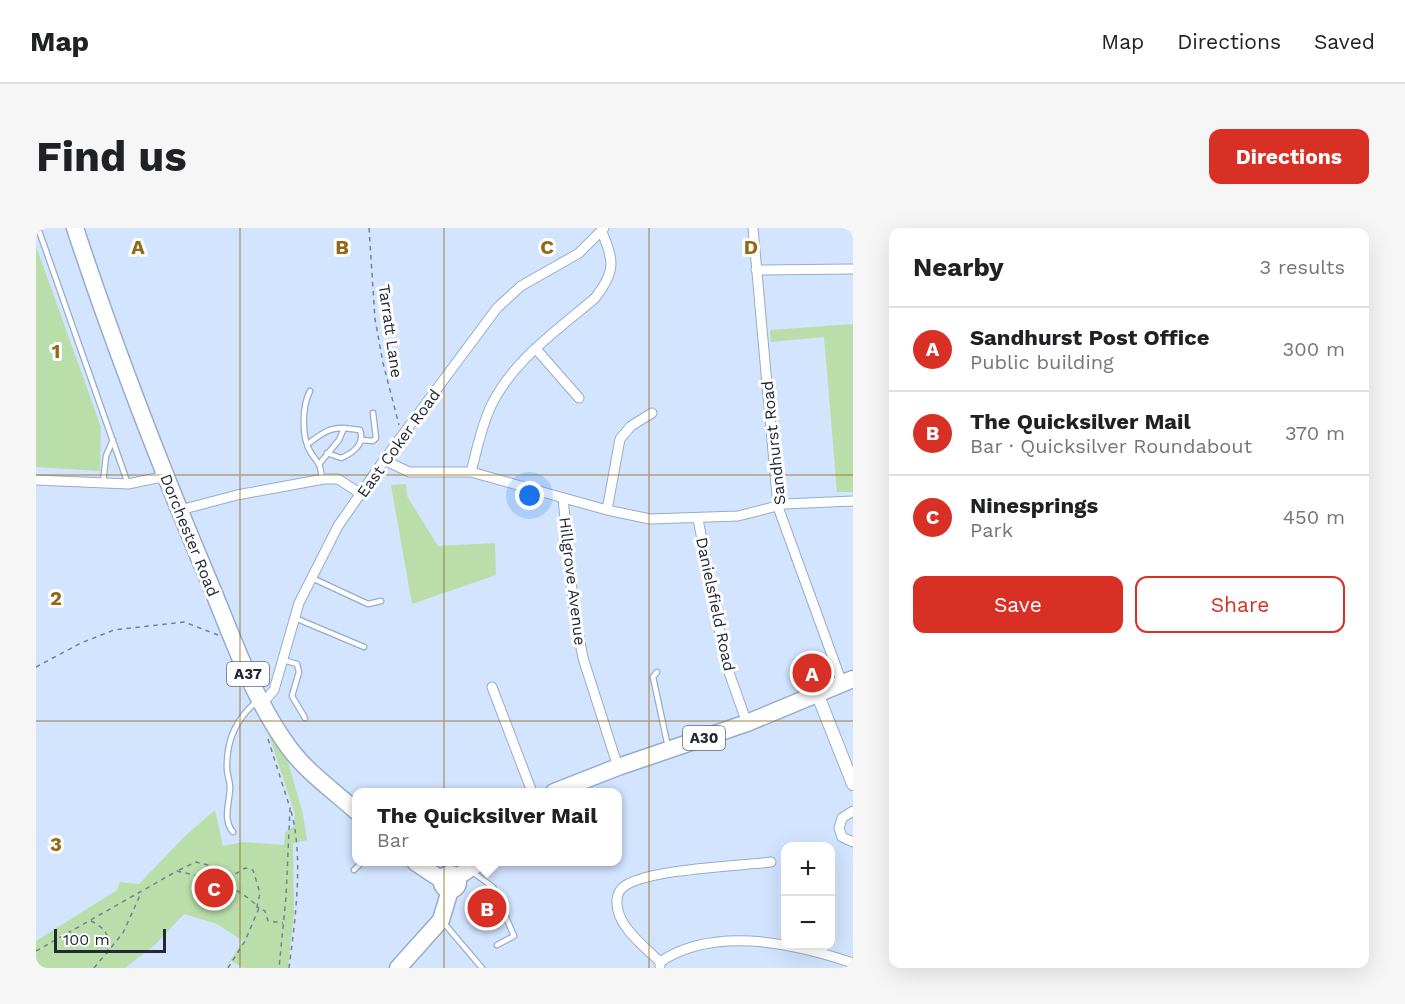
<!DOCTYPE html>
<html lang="en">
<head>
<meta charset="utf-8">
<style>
	:root { --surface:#fff; --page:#f6f6f6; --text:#202124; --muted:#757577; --line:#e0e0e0; --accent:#d93025 }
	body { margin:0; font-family:"Work Sans",sans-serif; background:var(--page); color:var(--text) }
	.controls { position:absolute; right:18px; bottom:18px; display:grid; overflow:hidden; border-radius:12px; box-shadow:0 6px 24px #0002 }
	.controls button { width:54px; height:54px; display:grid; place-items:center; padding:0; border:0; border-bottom:2px solid var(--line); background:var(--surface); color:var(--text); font:30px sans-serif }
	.scale { position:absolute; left:18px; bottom:15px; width:112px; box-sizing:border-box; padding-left:6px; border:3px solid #212935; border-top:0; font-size:16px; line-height:21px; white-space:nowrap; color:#212935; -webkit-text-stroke:4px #fff; paint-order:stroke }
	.you { position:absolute; left:494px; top:268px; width:21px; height:21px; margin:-15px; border:4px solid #fff; border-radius:50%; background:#1a73e8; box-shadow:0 0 0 9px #1a73e833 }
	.badge { display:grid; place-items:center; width:39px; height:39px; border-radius:50%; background:var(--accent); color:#fff; font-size:20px; font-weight:700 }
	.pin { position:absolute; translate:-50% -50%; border:3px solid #fff; box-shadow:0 2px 6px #0006 }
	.popup { position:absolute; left:316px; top:560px; width:270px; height:78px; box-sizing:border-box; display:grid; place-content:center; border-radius:12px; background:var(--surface); filter:drop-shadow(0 2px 4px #0005); font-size:20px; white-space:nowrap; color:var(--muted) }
	.popup b { font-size:22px; color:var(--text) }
	.popup::after { content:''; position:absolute; left:50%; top:100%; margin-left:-12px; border:12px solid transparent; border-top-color:var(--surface) }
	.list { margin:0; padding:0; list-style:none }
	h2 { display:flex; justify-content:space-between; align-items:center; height:78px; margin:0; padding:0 24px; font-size:26px }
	h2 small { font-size:20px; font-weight:400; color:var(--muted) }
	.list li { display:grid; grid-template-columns:39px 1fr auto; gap:18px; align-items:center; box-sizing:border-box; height:84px; padding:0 24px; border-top:2px solid var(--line) }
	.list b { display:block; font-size:22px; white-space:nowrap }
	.list p { margin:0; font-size:20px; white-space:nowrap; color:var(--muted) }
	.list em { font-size:20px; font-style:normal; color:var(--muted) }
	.actions { display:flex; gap:12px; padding:18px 24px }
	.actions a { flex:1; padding:14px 0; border:2px solid var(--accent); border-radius:12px; text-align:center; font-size:21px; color:var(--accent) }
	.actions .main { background:var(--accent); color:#fff }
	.map { position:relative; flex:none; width:817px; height:740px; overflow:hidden; border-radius:12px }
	header { display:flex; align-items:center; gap:36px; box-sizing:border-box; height:84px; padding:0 30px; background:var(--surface); border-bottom:2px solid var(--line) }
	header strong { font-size:28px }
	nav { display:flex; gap:33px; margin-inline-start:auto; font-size:21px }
	.intro { display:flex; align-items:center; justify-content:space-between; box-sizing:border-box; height:144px; padding:0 36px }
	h1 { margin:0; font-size:42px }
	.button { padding:15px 27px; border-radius:12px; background:var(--accent); color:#fff; font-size:21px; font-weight:700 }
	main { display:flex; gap:36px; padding:0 36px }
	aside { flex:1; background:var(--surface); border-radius:12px; box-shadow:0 6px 24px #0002 }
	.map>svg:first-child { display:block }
</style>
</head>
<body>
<header>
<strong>Map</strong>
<nav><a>Map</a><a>Directions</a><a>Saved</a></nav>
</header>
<div class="intro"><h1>Find us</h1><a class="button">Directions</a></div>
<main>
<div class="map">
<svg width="817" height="740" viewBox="0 0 817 740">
	<rect width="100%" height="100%" fill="#d2e4fe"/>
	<path fill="#b9deaa" d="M0,18L65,199L64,243L0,239Z
		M817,96V264H801L788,109L735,114L734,102Z
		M370,256L371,268L402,318L459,315L460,347L376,376L355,257Z
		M233,507L252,534L267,586L271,612L257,615L258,685L252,740H208L195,733L189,740L207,713L181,696L148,686L120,716L89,740H0V713L81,662L84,654L103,656L151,606L179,582L187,618L207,614L248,617L249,605L258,598L259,586Z"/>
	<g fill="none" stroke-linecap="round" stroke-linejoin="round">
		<g stroke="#96accb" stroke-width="7">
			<path id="lane" d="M2,0L92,256
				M274,163C266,178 265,210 275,225C284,238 284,235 286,251
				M326,212L337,213L340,210L337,185
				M273,215C284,207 293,199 308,200L303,212L284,235
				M291,225L305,230C317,225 329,216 324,202L308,200
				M67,255L70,228L77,212
				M276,350L332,376L345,373
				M259,390L328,419
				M247,432L261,436L263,444L256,468L269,490
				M621,444L617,449L632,519
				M197,604C186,591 194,574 194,559C194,553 191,547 191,541C190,514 200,491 220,474
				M318,642L326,634
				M435,643L457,659L478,708L461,717
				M407,694L446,740"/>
		</g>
		<g stroke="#96accb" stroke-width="11">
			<path id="street" d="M717,0L742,279L806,455
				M720,42L817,41
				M500,121L543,170
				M348,232L373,244H435L571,282L614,291L702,288L749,276L817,273
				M435,244C441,222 445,199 455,178C477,132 522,102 559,70C580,43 578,33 566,4
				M0,252L92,256L130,248
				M527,270L538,382L547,430L582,539
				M144,282L201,267L288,251H302L325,266
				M571,282L584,211L595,198L616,185
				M662,291L690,436L711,495
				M456,459L496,564
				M226,476L238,462L263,375L302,298L348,232L461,80L485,58L543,25L568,0
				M817,583L806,590L803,600L806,609L817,614
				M624,734C608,718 579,697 581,672C581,666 585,660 590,657C617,641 700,638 735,634
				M624,738V734C678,697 758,715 817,735"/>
		</g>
		<g stroke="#96accb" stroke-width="14">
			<path id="secondary" d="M781,465L817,556"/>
		</g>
		<g stroke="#96accb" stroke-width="19">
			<path id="highway" d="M39,0C79,121 125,240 175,358C198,413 218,473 254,521C272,545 298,563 320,583
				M518,564L582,539L711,495L817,451
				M379,634L406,652
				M406 654a8 8 0 1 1 16 0a8 8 0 1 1-16 0Z
				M421,649L444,634
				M362,740L405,692L414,662"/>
		</g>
		<path stroke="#738092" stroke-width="1.5" stroke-dasharray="4.5 4.5" stroke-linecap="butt" d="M333,0L339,91L347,135L363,197
			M0,439L45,415L78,402L148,394L182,407
			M232,511L254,580L250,669L243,740
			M143,642L160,634L172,637C184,652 193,651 209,640L217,642L224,665L220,683
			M55,693C71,701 75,709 71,727
			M0,723L141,643C170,650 202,657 223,680
			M58,740L87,705L105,665
			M192,740L209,713L223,680L229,683L232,693L247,695
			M253,740C259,693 268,629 255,583"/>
		<use href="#lane" stroke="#fff" stroke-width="4.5"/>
		<use href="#street" stroke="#fff" stroke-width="9"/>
		<use href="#secondary" stroke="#fff" stroke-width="12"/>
		<use href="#highway" stroke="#fff" stroke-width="16"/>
	</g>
	<path fill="none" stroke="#956815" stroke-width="1.5" stroke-opacity="0.55" d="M204,0V740M408,0V740M613,0V740M0,247H817M0,493H817"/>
	<g text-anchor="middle" stroke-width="6" stroke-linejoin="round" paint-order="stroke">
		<g fill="#fff" stroke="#646972" stroke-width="1.5">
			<rect x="191" y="434" width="42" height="24" rx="4.5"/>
			<rect x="647" y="498" width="42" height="24" rx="4.5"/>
		</g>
		<g font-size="15" font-weight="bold" fill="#212935">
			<text x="212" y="451">A37</text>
			<text x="668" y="515">A30</text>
		</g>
		<g font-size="16" fill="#212935" stroke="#fff">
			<text transform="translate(355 103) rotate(82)" y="6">Tarratt Lane</text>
			<text transform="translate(362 215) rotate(-54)" y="6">East Coker Road</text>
			<text transform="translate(737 215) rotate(-96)" y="6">Sandhurst Road</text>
			<text transform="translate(154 307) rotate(68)" y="6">Dorchester Road</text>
			<text transform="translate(537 353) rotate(83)" y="6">Hillgrove Avenue</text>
			<text transform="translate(680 376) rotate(78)" y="6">Danielsfield Road</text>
		</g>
	</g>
	<g font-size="20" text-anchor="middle" font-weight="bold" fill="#956815" stroke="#fff" stroke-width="6" stroke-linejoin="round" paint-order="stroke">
		<text x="102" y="26">A</text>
		<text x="306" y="26">B</text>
		<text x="511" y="26">C</text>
		<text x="715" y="26">D</text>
		<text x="20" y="130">1</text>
		<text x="20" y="377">2</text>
		<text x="20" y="623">3</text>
	</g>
</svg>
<div class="controls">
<button>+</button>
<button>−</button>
</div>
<div class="scale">100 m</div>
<div class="you"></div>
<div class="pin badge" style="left:776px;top:445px">A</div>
<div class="pin badge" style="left:451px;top:680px">B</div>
<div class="popup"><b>The Quicksilver Mail</b>Bar</div>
<div class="pin badge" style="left:178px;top:660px">C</div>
</div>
<aside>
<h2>Nearby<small>3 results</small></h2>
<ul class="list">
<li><span class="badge">A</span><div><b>Sandhurst Post Office</b><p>Public building</p></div><em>300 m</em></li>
<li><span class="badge">B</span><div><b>The Quicksilver Mail</b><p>Bar · Quicksilver Roundabout</p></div><em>370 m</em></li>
<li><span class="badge">C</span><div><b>Ninesprings</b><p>Park</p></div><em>450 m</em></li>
</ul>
<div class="actions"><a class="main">Save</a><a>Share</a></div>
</aside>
</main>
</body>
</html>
